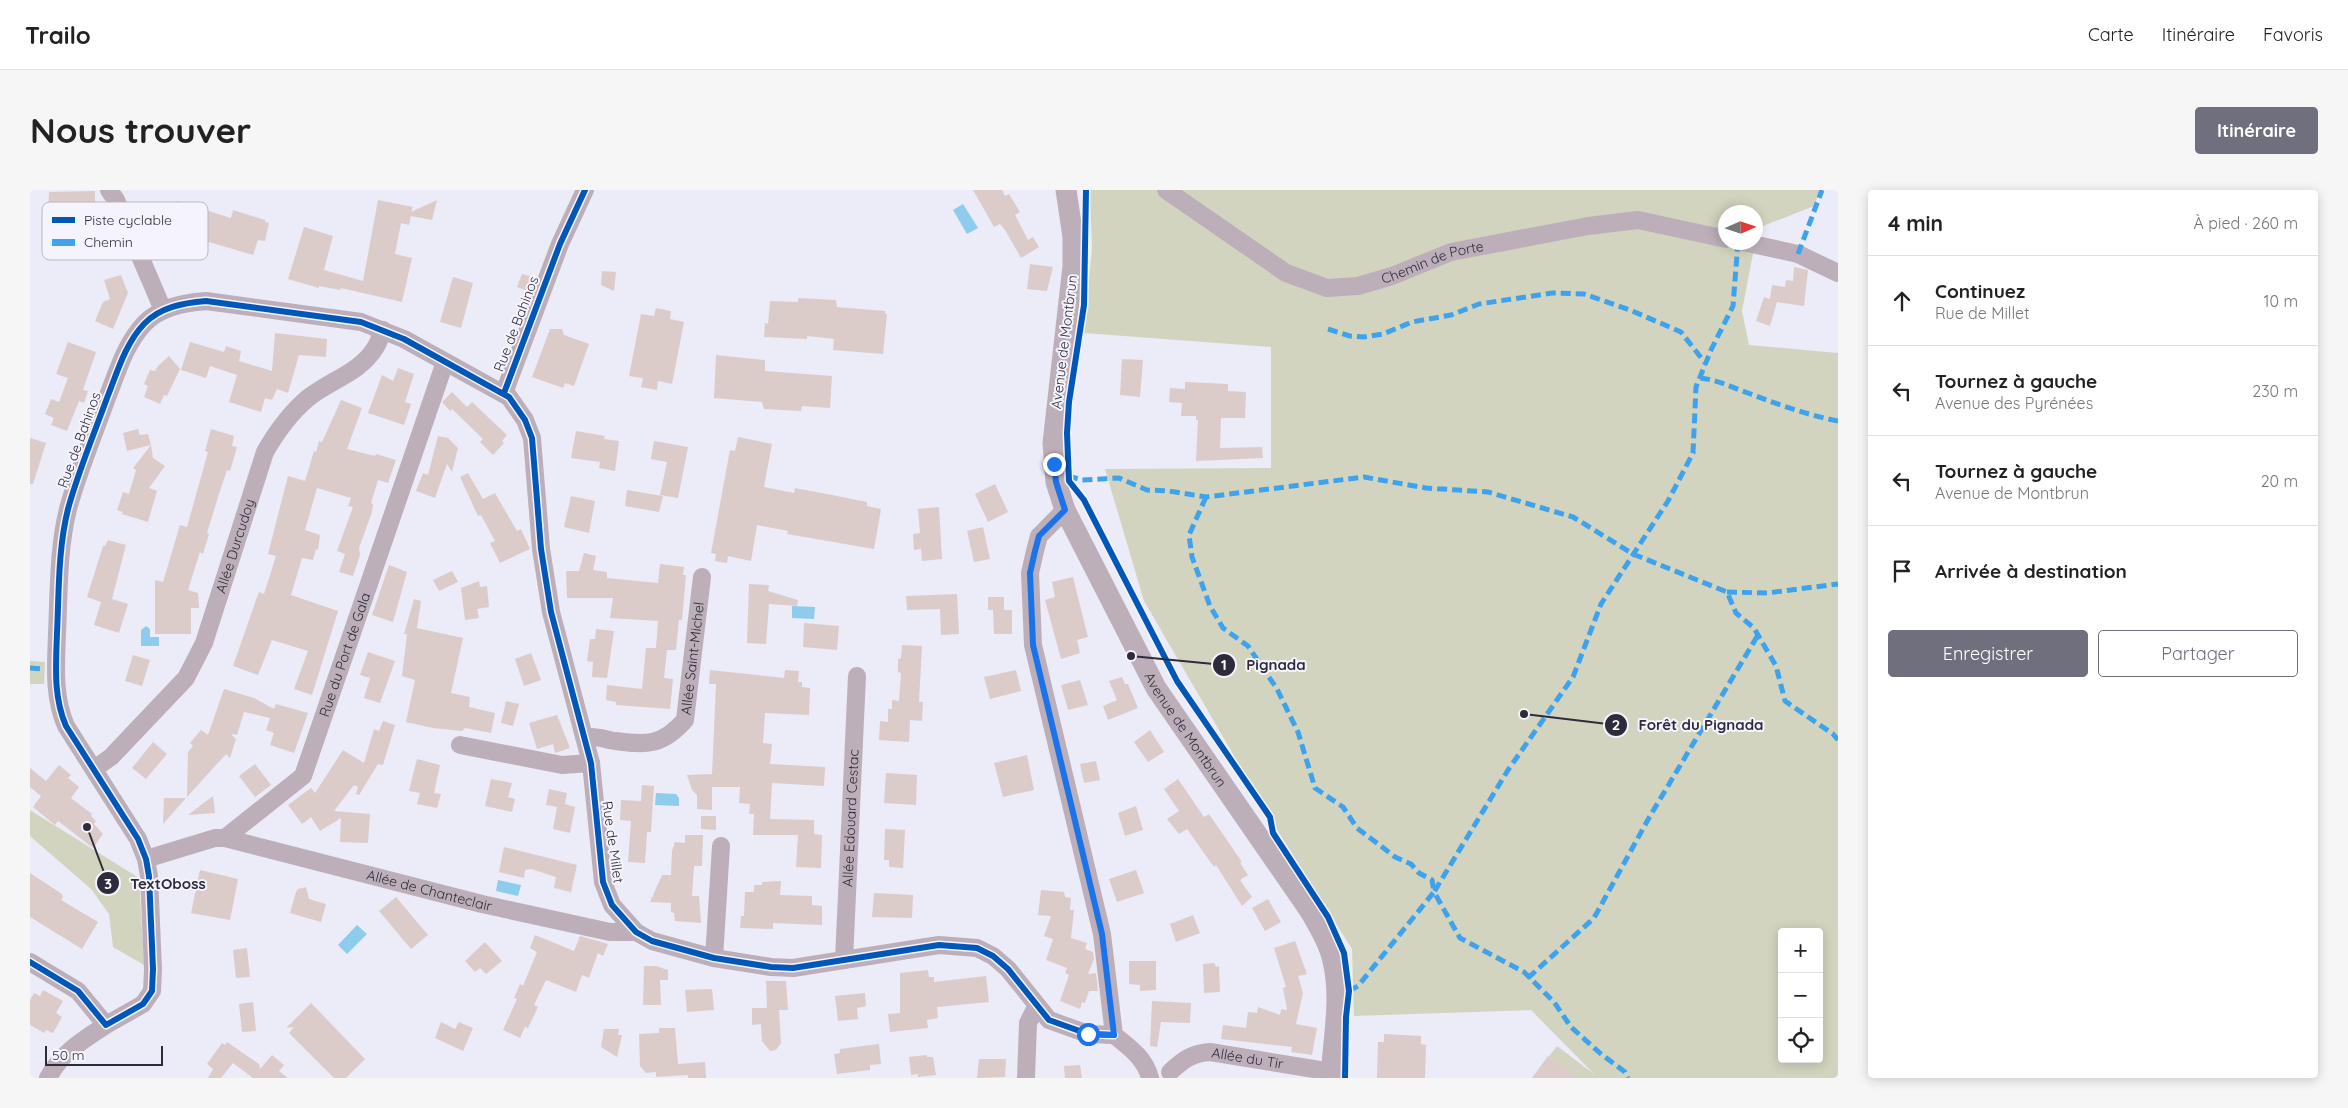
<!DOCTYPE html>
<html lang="fr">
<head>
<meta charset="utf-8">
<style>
	:root { --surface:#fff; --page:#f6f6f6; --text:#222; --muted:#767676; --line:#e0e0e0; --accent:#706f7e }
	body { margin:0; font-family:Quicksand,sans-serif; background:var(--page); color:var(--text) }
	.controls { position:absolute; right:15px; bottom:15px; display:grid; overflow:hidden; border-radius:5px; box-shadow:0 2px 12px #0003 }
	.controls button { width:45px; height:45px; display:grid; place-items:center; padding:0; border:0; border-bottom:1px solid var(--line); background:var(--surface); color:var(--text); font:25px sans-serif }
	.compass { position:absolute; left:1688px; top:15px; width:45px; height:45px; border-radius:50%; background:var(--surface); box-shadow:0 2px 12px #0003; rotate:87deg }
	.scale { position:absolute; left:15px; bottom:12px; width:118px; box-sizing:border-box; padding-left:5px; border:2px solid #2e2c3c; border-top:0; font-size:14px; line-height:18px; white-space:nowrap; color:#2e2c3c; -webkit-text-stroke:4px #f5f4fd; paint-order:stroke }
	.stop { position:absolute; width:15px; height:15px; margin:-11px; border:4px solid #1a73e8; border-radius:50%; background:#fff }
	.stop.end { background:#1a73e8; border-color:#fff; box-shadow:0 1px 5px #0008 }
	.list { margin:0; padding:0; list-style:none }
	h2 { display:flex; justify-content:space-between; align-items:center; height:65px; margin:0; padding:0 20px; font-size:21px }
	h2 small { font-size:16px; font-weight:400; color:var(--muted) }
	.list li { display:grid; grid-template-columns:32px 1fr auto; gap:15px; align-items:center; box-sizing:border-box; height:90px; padding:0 20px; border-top:1px solid var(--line) }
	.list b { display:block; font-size:19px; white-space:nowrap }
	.list p { margin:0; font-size:16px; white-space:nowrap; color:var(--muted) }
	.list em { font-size:16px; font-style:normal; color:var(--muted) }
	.actions { display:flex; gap:10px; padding:15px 20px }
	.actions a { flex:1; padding:11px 0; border:1px solid var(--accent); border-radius:5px; text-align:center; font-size:18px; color:var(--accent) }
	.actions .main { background:var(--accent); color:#fff }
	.icon { flex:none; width:28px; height:28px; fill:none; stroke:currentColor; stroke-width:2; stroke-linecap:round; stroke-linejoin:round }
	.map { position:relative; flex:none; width:1808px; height:888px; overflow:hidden; border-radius:5px }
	header { display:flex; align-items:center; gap:30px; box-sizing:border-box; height:70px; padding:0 25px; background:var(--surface); border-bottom:1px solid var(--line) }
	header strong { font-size:24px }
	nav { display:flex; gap:28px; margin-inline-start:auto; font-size:18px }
	.intro { display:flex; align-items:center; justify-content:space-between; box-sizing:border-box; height:120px; padding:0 30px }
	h1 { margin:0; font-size:35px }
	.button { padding:12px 22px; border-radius:5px; background:var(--accent); color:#fff; font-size:18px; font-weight:700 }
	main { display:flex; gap:30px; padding:0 30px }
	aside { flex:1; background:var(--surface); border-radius:5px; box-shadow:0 2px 12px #0003 }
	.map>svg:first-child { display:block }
</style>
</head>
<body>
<header>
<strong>Trailo</strong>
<nav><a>Carte</a><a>Itinéraire</a><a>Favoris</a></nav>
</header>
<div class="intro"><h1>Nous trouver</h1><a class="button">Itinéraire</a></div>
<main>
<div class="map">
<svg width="1808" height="888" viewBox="0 0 1808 888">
	<rect width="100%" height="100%" fill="#ecebf8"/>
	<path fill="#d3d4bf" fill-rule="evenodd" d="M1060,0H1790L1784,16L1728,38L1726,49V22H1696V52L1725,53L1712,121L1719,155L1808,163V888H1502L1527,856L1564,884L1501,820L1324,826L1322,759L1246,638L1114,411L1075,279L1241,278V157L1054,143L1062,58ZM1752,742H1789V869H1752Z
		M0,471L15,472L14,494H0Z
		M0,620L109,688L114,775L83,757L79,724L61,699L0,646Z"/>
	<path fill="#8eccee" d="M933,14L948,38L937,44L923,20Z
		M762,416L785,417L784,429L762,428Z
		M116,436L120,439V447H129V456H111V440Z
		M626,603L646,604L649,608V616L625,615Z
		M468,690L491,695L488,706L466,701Z
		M327,735L337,744L317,764L308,755Z"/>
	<path fill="#dbccca" d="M943,0H972L975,6L979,4L990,22L985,25L998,50L1003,47L1009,57L991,68L975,40L970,34L964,37Z
		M65,1V30L69,31V43L49,42V25H18L19,2Z
		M348,10L383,17L381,22L407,10L402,30L381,26L379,35L371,33L365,64L382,68L372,112L311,98L310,100L289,96V98L258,89L274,37L303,46L294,80L333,91Z
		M147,11L201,28L203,20L235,30V32L239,33L235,51L228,50L223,65L179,52L178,54L137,40Z
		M1000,74L1023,77L1017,101L997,99Z
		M1764,77L1778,80L1774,116L1747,112L1740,136L1726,131L1734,107L1740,109L1742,95L1755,97L1756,90L1763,91Z
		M572,81L586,82L584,101L571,95Z
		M492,84L506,88L501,102L487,97Z
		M91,85L98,103L83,139L65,131L73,112L80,109L74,90Z
		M423,87L443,93L431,138L410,132Z
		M768,108L806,110L807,117L855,121V124H857L853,164L803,160L804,149L777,146V149L734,147L735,133L738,134L740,111L768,112Z
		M626,118L641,121L640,129L654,132L642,194L628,191L627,200L611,197L613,188L599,186L611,124L624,126Z
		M520,139H532L534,145L559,154L544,196L535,193L533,198L502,187Z
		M245,143L297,149L296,167L269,165L258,203L247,199L242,210L235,208L231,222L199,212L207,185L180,176L176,188L151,180L160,152L194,162L196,156L211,161L209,171L242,181Z
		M38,152L66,162L53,200L58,201L54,213L49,211L37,241L21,235L24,228L15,224L21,209L29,212L38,188L26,184Z
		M686,165L735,170V181L802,186L800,218L772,216L771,221L734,219L732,212L684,208Z
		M139,166L150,179L137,206L134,205L130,214L114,207L118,196L114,194L120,180L125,181L128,176Z
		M1092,169L1113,170L1110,207L1090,205Z
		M368,178L384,184L375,212L381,214L374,235L338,223L352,185L363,191Z
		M1155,192L1198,194V201L1216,202L1215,228H1191L1190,258L1232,257L1233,268L1166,271L1168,230H1166V226H1151L1152,213L1139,212L1140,198L1155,199Z
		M422,202L437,217L442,212L477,245L472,251L474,253L463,265L450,252L453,249L422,219L420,221L412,212Z
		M311,210L332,218L317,259L345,266L346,264L366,270L358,293L348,290L341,313L343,314L342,322L329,358L330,365L323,386L309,382L315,364L307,361L323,317L318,316L321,308L287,298L275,340L290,345L288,360L286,359L283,370L272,368L261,405L308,421L282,505L264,499L278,461L242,450L228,485L203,476L226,410L229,402L234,404L246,366L238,364L258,286L275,291L284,261L286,262L289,251L292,252Z
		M108,239L110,245L118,244L121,255L97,261L93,243Z
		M181,239L204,246L202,256L207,257L200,281L197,280L189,304L177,343L179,344L173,364L170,362L158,400L168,403L169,418H161V444H125V390L133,392L150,335L157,337L178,262L175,261Z
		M546,241L575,246L574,249L589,251L585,281L569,278L570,272L541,268Z
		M408,246L418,248L428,258L422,282L417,274L405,308L386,301L393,283L398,285Z
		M708,247L742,254L734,297L764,303L765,298L802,305L837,312V316L851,319L844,359L757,344L758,341L727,335L721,371L698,366L697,373L685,371L686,364L681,363L700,260L705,261Z
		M0,248L16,253L3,294H0Z
		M624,251L658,257L648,308L630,305L637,272L621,269Z
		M121,255L123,268L135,276L119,298L127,301L118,332L92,324L93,322L87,320L93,302L99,304L106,280L103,278Z
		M438,283L453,309L465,303L487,341L491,339L500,359L470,373L460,353L465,351L451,325L448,326L430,287Z
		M965,294L978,322L958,332L945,304Z
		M597,300L633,306L629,322L595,316Z
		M541,306L565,311L559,343L534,337Z
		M909,317L912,369L892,371L891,359L884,360L883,344L890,343L888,319Z
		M953,337L960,369L944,372L937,341Z
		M78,350L96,355L82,409L98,414L89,443L64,435L71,412L57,407L73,356H75Z
		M554,363L566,366L563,380L577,382V388L628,393L630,374L654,377L653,385H656L652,430H649L646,460H637L634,488L643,489L640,519L586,515V512L576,510L577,495L612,499L616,458H626L628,431L580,428L583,408H537L536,381H549Z
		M359,375L377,382L363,432L342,425Z
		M422,381L428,392L409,401L403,390Z
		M1043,387L1058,447L1047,450L1050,463L1031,469L1015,410L1025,407L1022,392Z
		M449,391L450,397L457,396L459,417L447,419L449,428L435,430L431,398Z
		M719,394L739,395L738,401L768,410L767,416L739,414L736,454L717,453Z
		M927,404L929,444L911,445L910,419L877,420L876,406Z
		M958,407H974V420H982V444H964L963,420H958Z
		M384,409L391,411L387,438L433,448L421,503L440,507L439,517L465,523L461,543L435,538L432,541L403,538L376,532L385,490L372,486L377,444H374Z
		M774,433L809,436L807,460L773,457Z
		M566,439L584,441L577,488L562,487L563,472L557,471L560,449H565Z
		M872,455L892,456L889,512H893L892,531L880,530L879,552L849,550L850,531L858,532V519H862V510L869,511L871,483L868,482V469L871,468Z
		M338,462L365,471L350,513L334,508L340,488L330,485Z
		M501,463L511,490L494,496L485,469Z
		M103,465L120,470L112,496L95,491Z
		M680,480L754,488L755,480L769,481L768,492H772V497L780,498L779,525L735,523L733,553L742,554L740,574L795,577L794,596L742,593L740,629L784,630V644L792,645L791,678L766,677L768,645H723L724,624H719L720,614L709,613L710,597H682V620L667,619V605L662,600L657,585L682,584L686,494H679Z
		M986,480L991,501L960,509L954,487Z
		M1092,487L1095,494H1098L1108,518L1078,530L1073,516L1087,510L1079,491Z
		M1050,490L1058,515L1038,520L1031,495Z
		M194,499L224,508L244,519L246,514L278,523L264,563L240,555L244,543L236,540L240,528L214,522L207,545L201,544L206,549L200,568L196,564L157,607L158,562L163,556L160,553L171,540L178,545Z
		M476,511L489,514L483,536L471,533Z
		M527,525L540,558L525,563L523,554L507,559L499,533Z
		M353,531L365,535L353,575L348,574L329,605L326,604L328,597L324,595L304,621L340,624L338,653L310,652L311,628L290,641L281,627L272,634L258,615L281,598L285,603L313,560L334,573L344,539L349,541Z
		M1120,540L1134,562L1118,572L1104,552Z
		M123,552L137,564L116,589L102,578Z
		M997,565L1004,600L973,607L964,573Z
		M387,569L410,575L404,603L411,604L407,618L387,614L390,603L379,601Z
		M1066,571L1070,590L1054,593L1050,574Z
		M225,574L241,595L225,607L209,586Z
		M29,575L41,585L38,588L49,597L41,608L62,624L61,626L66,631L64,634L73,644L63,658L28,631L25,635L3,617L11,606L0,597V578L16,591Z
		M856,583L887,585L886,615L854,613Z
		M461,589L482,593L478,607L485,609L482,622L455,616Z
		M1148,589L1174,627L1179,624L1212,672L1210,673L1218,685L1210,690L1222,707L1212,716L1186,675L1184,677L1157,639L1149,644L1137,629L1149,621L1134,599Z
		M612,595L624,596L621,642H617L615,673L598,672L601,631L590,630L591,610L611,611Z
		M519,599L537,603L535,614L545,617L540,643L523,639L527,617L516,615Z
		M183,606L185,623L158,625Z
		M134,608H156L133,634Z
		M1106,616L1113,640L1095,646L1088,623Z
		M671,626H686V640L671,639Z
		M855,639L875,640L873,678L859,677V670H854Z
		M655,645H673L672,676H664L662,706H669L671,733L645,731L644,723L641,722V713L620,712L632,685H641L642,661L645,652L655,653Z
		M474,657L547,675L541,702L524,698L526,687L501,679L495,680L494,688L469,682Z
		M170,680L208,689L200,730L161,723Z
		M1106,680L1114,703L1087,712L1079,689Z
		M0,683L32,704L33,707L31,710L68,732L52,759L0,727Z
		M751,691L750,705L782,706V715L792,716V735L743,733V739L710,738L711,726H714L715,702H724V695H732V692Z
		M276,697L279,709L296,714L291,732L260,723L266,702L268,699Z
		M1011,700L1034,702L1035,707L1041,708L1040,720H1044L1041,748L1057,753L1055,759L1063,762L1064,769L1058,784L1066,783L1068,801H1059L1055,813L1052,812L1050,819L1030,811L1039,785L1035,783L1037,778L1016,770L1023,749L1014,746L1021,726L1008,725Z
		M844,703L883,705L882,728L842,727Z
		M366,707L398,745L381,759L349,721Z
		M1238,709L1251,732L1235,741L1222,718Z
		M1163,725L1170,743L1146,752L1140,734Z
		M505,745L544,761L550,746L578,754L573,766L568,763L559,788L552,785L546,802L516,790L504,815L508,817L498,838L495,837L490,848L473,840L487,809L484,808L490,794L493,796L507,762L500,758Z
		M1265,751L1277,784L1268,786L1273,803L1266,834L1287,838L1282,865L1261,862L1262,857L1191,849L1193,835L1216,838L1218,822L1227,823L1228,817L1250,825L1251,819L1257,820L1253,798L1256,797L1244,758Z
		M455,752L472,771L456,784L450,778L445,782L435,771Z
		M217,758L220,787L206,788L203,760Z
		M1099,771H1126V800L1110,801V795L1099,794Z
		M1184,773L1186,777L1189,776L1190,802L1174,803L1173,774Z
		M614,776H626L638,780V790H630L631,815H613Z
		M898,780L899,787H904V792L956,786L959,812L907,817L908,828L897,830L898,838L860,842L858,824L870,823V783Z
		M736,791H756L758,820H749L751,853L746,860L740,861L732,851L731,834L722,835V818H737Z
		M682,799L684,820L657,822L655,800Z
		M13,800L33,811L26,823L32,827L23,843L16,840L14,843L0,835V810L4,803L10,806Z
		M835,803L836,816L827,818L828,829L808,831L805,806Z
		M1122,811L1161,813L1160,833L1131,832L1127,857L1120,856Z
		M223,812L226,841L212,842L209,814Z
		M281,813L335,869L316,888H304L259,843L264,837L256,838Z
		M411,832L425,839L429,832L443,838L433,861L405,848Z
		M629,838H645L648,874L675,872L676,888H658V885L626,887V882L616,883L610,876L609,844L629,843Z
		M574,839H589L588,845H592L587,867L571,857Z
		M1354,844L1391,846V854L1396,855L1395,888H1347L1348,852H1354Z
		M197,852L229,874L230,879L242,865L254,875L249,881L258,888H223L203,873L191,888H178L183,879L177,874L192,853L195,855Z
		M849,854L851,874L840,875V880L807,884L804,864L810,863V859Z
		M897,865V867H903L906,885L888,887V884L881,885L879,867Z
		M1518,866L1547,888H1502Z
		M949,869H976L975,887L947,888Z
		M1050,875L1052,888H1035L1034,876Z"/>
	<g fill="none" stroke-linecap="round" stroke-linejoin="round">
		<g stroke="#bdafb9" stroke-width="18">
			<path d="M79,0L86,10L133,120"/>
			<path id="s1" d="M1136,0L1256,83L1297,98L1328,96L1362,86L1421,62L1558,36L1608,30L1696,49"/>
			<path d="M1713,52L1768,64L1808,83"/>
			<path d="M474,203L530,54L555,0"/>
			<path d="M1035,320L1009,346L1005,361L1000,383L1003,455L1072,744L1084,845C1099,857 1115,868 1120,888"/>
			<path id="s2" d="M554,547C565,546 574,549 585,551C617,555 632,556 655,530L672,387"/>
			<path d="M430,555L532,575L561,573"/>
			<path id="s3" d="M64,579L81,567L156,488L174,453L235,262C247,241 259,224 278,208C299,191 331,182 345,158C349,153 350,146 353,140"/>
			<path id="s4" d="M195,648L452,714L580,742H606"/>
			<path id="s5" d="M116,669L185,648H195L273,586L415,172"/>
			<path d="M684,768L691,656"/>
			<path id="s6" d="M814,770L827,486"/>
			<path d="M0,772L48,801L76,835L113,814L122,801L123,779L119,686L116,669L108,649L36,536C23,506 26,475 27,443C29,402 28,359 38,319C48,282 64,244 77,208C87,183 95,154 114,134C130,117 153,113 176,111L331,132L374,149L479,207L495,230L502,248L511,359L521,422L561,573L573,692L582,715L606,742L622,751L684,768L741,777L763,778L909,755L947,758L963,766L978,779L1019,830L1058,844L1084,845"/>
			<path id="s7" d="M1140,882C1153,870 1162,863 1180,862L1302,882"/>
			<path d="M18,888C31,863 53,850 76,835"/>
			<path d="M996,888L998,833L1006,817"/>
		</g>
		<path stroke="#bdafb9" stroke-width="21" id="s8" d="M1036,0L1043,47V76L1023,253L1026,292L1035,320L1126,498L1280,721C1289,737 1299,753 1303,771C1312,808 1303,850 1301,888"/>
		<path stroke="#3ea3ec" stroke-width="5" stroke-dasharray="10 5" stroke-linecap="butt" d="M1768,64L1792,0
			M1298,139L1320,146L1334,147L1353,144L1382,132L1421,125L1449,114L1522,103L1554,104L1600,120L1651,142L1676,174
			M1670,188C1688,190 1701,197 1718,203C1747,214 1777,225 1808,231
			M1038,286L1052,290L1089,288L1117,300L1139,301L1176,307L1334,287L1396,298L1458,302L1543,327L1603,364L1697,402L1706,423L1724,438L1746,476L1755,511L1803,544L1808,550
			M1176,307L1159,345L1162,367L1180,416L1193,438L1218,456L1247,499L1268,542L1285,598L1313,617L1327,638L1351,656L1365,667L1381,674L1389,683L1402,690L1404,702L1478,580L1543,487L1571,414L1638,311L1663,263L1666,197L1681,160L1703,116L1708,52
			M1697,402L1737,403L1808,394
			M0,478L14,479
			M1498,788L1564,728L1620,626L1728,445
			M1319,801L1328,796L1404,702L1430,748L1494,782L1524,812L1541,837L1571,864L1595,882L1598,888"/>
		<g stroke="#f5f4fd" stroke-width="9">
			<path id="cycleway" d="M1056,0L1054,115L1039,212L1037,243L1039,291L1054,310L1147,491L1240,627L1243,643L1298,727L1314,763L1319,801L1316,827L1315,888
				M474,203L530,54L555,0
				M0,772L48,801L76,835L113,814L122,801L123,779L119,686L116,669L108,649L36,536C23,506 26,475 27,443C29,402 28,359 38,319C48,282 64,244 77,208C87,183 95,154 114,134C130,117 153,113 176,111L331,132L374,149L479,207L495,230L502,248L511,359L521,422L561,573L573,692L582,715L606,742L622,751L684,768L741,777L763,778L909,755L947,758L963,766L978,779L1019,830L1058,844L1084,845"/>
		</g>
		<use href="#cycleway" stroke="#0057b8" stroke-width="6"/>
	</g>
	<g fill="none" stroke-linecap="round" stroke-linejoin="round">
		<path stroke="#1a73e8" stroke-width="6" d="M1024,274L1026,292L1035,320L1009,346L1005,361L1000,383L1003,455L1072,744L1084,845L1058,844"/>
	</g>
	<g text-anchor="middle" stroke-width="4" stroke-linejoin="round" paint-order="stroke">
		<g font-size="14" fill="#2e2c3c" stroke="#f5f4fd">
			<text dy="5" stroke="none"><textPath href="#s1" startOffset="299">Chemin de Porte</textPath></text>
			<text transform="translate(486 134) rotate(-69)" y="5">Rue de Bahinos</text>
			<text transform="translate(1034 152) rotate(-83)" y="5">Avenue de Montbrun</text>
			<text transform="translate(49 250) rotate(-70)" y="5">Rue de Bahinos</text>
			<text dy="5" stroke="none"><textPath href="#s3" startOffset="271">Allée Durcudoy</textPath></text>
			<text dy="5" stroke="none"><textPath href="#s5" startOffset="310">Rue du Port de Gala</textPath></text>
			<text dy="5" stroke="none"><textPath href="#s2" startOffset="171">Allée Saint-Michel</textPath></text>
			<text dy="5" stroke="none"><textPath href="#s8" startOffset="574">Avenue de Montbrun</textPath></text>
			<text dy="5" stroke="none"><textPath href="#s6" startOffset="142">Allée Edouard Cestac</textPath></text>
			<text transform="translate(583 652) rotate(82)" y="5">Rue de Millet</text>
			<text dy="5" stroke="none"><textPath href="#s4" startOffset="211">Allée de Chanteclair</textPath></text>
			<text dy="5" stroke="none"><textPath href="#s7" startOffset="84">Allée du Tir</textPath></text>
		</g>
	</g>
	<rect x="12" y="12" width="166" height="58" rx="8" fill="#f5f4fd" stroke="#b9b8c3" stroke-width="1"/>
	<rect x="22" y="27" width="23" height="6" fill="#0057b8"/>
	<rect x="22" y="49" width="23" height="7" fill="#3ea3ec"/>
	<g font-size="14" fill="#2e2c3c">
		<text x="54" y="35">Piste cyclable</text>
		<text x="54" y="57">Chemin</text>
	</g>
	<path fill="none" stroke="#2e2c3c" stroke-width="2" d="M1101 466L1194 475M1494 524L1586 535M57 637L78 693"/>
	<g fill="#2e2c3c" stroke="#f5f4fd" stroke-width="2">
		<circle cx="1101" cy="466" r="5"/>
		<circle cx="1494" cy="524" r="5"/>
		<circle cx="57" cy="637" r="5"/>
		<circle cx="1194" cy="475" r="12"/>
		<circle cx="1586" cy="535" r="12"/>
		<circle cx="78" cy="693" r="12"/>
	</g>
	<g font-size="15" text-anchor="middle" font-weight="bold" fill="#fff">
		<text x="1194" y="480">1</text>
		<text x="1586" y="540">2</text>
		<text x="78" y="699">3</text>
	</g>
	<g font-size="15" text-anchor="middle" font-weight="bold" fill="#2e2c3c" stroke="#f5f4fd" stroke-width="4" stroke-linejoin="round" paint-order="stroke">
		<text x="1246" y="480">Pignada</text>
		<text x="1671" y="540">Forêt du Pignada</text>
		<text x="138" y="699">TextOboss</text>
	</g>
</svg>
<div class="controls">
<button>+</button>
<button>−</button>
<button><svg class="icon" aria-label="locate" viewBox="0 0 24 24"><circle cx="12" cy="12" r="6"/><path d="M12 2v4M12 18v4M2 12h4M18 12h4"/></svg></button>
</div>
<svg class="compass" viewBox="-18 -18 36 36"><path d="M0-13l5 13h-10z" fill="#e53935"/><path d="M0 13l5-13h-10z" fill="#767676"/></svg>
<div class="scale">50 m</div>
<div class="stop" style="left:1058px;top:844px"></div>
<div class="stop end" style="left:1024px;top:274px"></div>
</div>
<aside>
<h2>4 min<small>À pied · 260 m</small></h2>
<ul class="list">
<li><svg class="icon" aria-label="ahead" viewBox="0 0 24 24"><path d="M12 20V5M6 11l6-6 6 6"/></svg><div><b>Continuez</b><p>Rue de Millet</p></div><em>10 m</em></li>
<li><svg class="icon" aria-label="left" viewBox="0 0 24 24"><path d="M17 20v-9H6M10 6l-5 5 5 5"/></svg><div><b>Tournez à gauche</b><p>Avenue des Pyrénées</p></div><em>230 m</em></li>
<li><svg class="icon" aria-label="left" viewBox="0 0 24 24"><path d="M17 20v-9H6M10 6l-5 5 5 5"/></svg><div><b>Tournez à gauche</b><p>Avenue de Montbrun</p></div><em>20 m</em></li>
<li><svg class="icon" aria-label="arrive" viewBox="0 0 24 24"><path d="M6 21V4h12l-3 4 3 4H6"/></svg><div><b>Arrivée à destination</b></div></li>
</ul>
<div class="actions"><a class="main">Enregistrer</a><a>Partager</a></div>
</aside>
</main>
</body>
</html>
